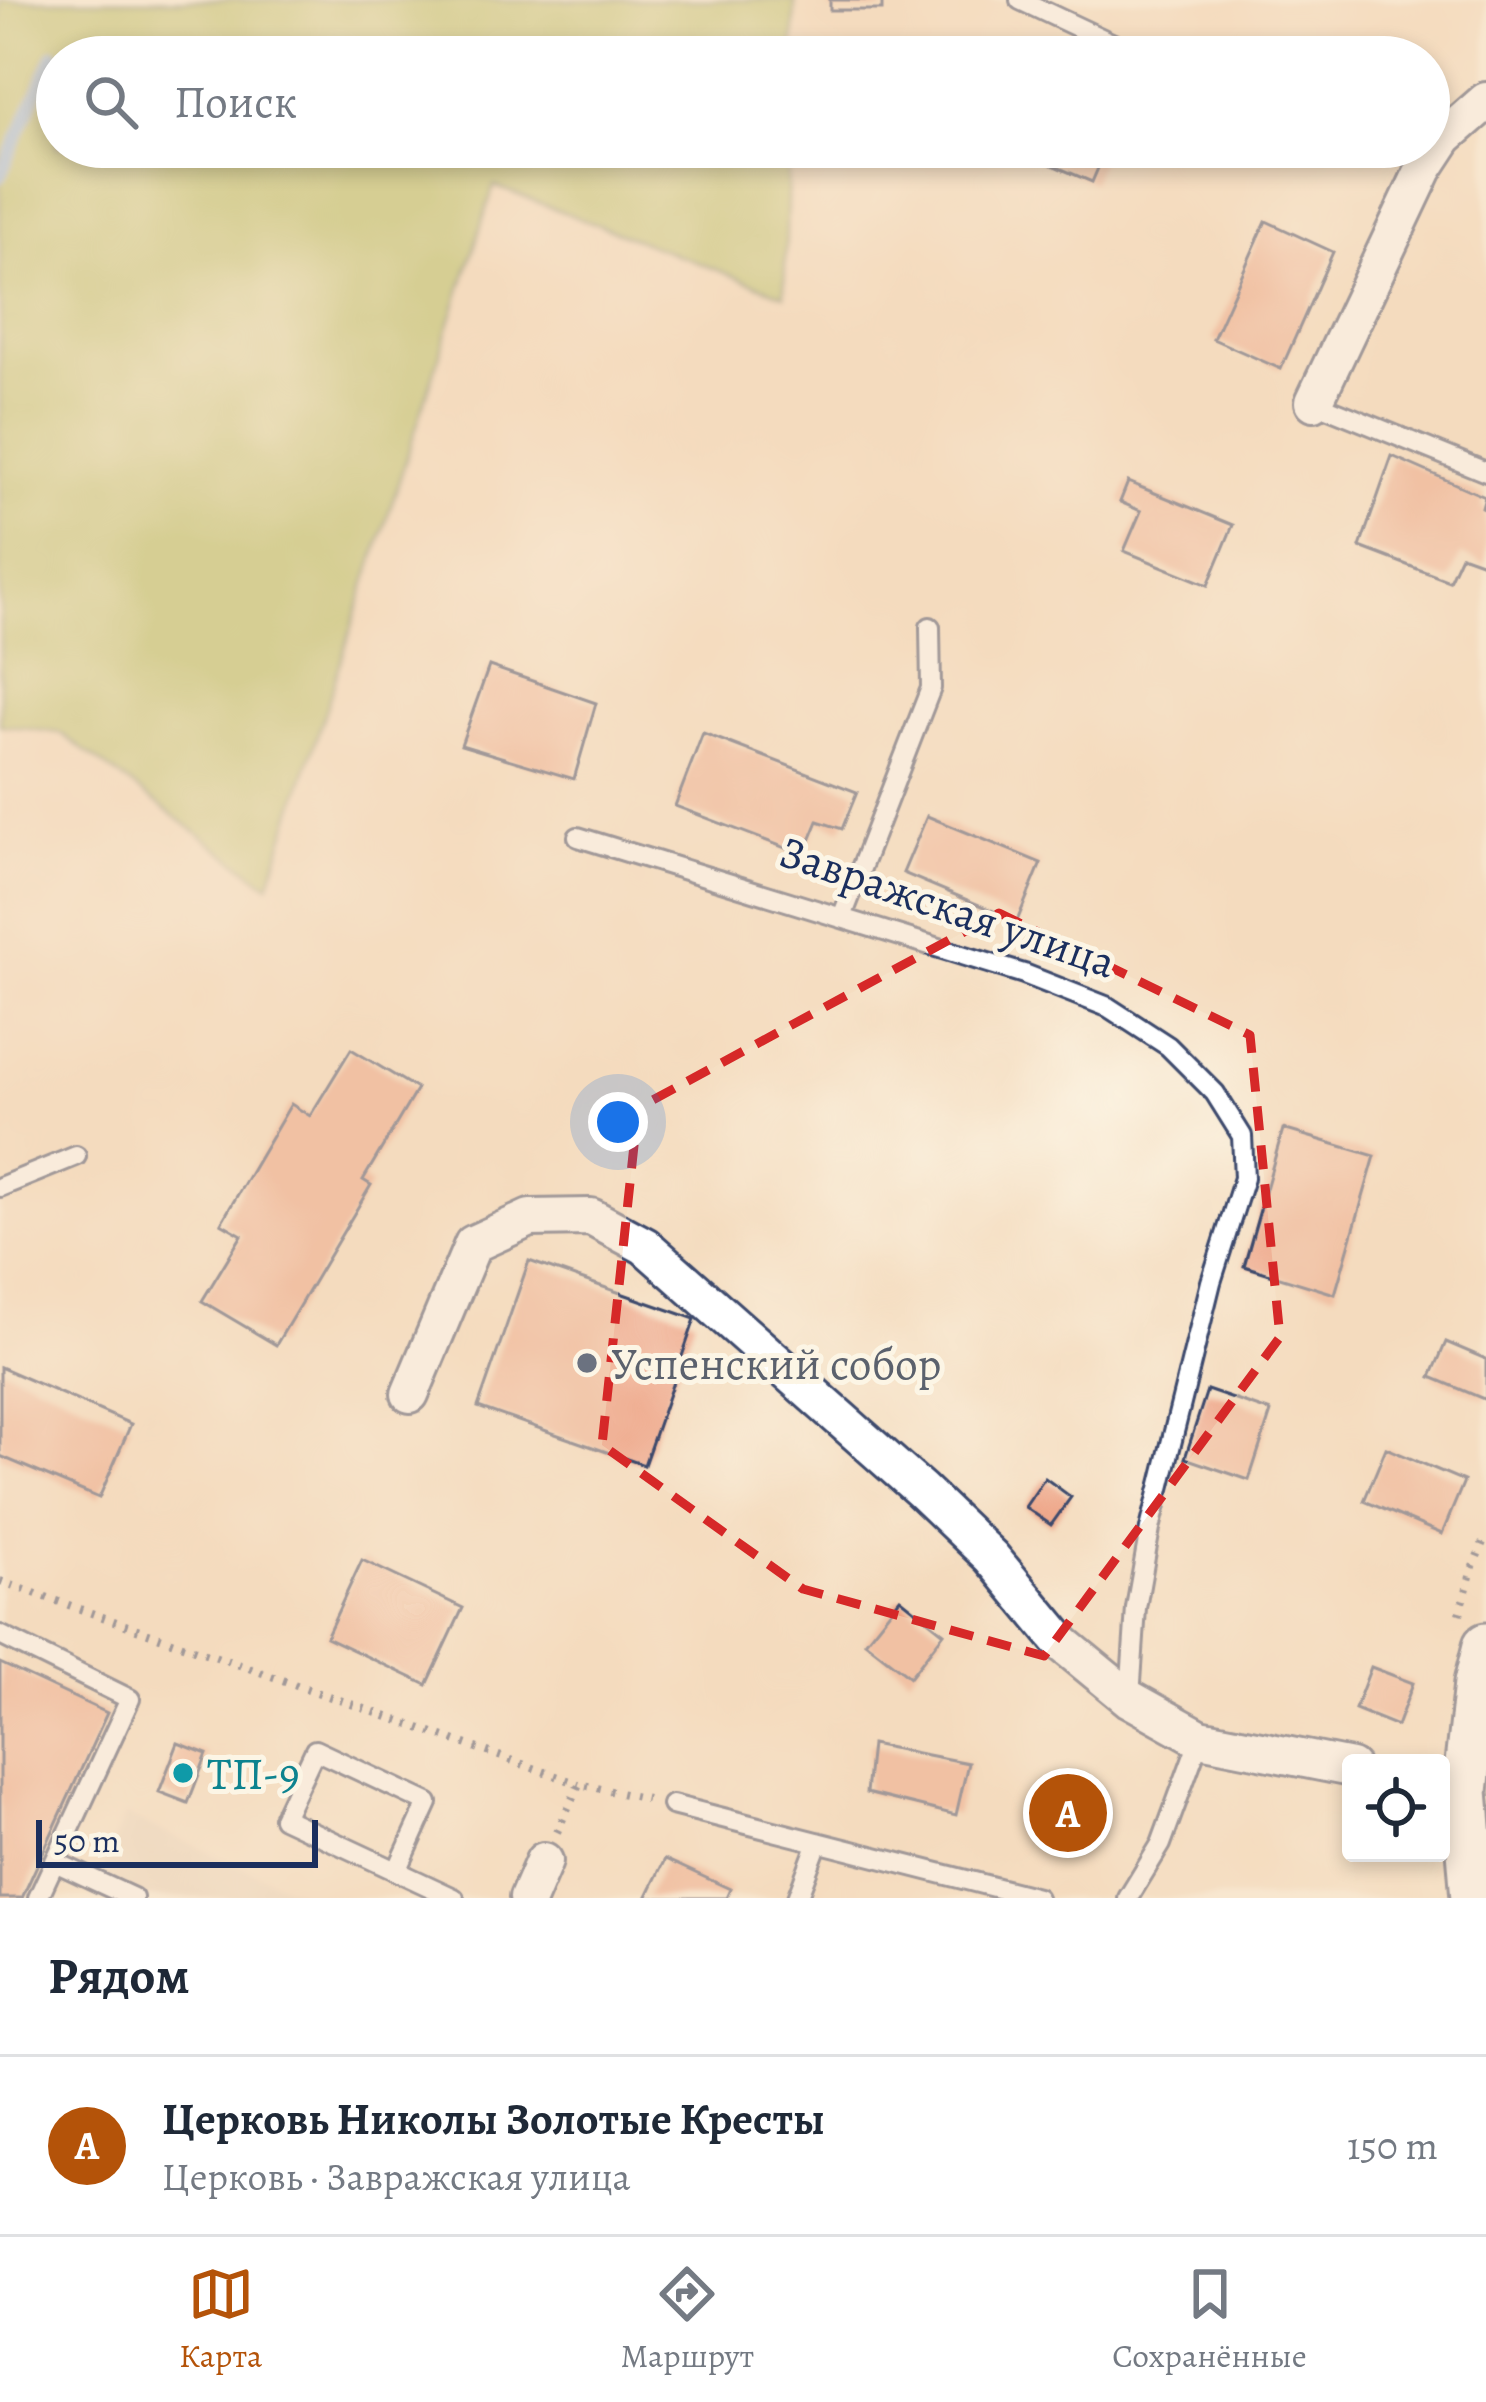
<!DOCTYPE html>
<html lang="ru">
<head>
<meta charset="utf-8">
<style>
	:root { --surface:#fff; --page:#f2f2f3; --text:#1f2937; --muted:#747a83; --line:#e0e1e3; --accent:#b45309 }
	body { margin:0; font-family:Alegreya,serif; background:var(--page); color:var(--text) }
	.controls { position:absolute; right:36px; bottom:36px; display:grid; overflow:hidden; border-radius:12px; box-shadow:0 6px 18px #0003 }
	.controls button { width:108px; height:108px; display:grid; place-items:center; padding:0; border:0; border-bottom:3px solid var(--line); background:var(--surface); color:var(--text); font:60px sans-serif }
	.scale { position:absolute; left:36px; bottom:30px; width:282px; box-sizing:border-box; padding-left:12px; border:6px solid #1b2f5e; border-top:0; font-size:33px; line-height:42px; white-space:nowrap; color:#1b2f5e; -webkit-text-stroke:9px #fcf5e5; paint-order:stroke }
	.you { position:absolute; left:618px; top:1122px; width:42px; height:42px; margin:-30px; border:9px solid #fff; border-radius:50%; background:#1a73e8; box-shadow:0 0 0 18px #1a73e833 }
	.badge { display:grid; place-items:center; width:78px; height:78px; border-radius:50%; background:var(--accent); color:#fff; font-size:39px; font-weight:700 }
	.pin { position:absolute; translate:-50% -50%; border:6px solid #fff; box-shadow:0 3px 12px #0006 }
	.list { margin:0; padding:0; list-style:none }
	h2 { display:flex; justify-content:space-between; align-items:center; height:156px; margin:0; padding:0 48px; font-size:51px }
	h2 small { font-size:39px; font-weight:400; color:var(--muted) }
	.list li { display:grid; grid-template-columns:78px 1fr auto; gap:36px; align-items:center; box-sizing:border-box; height:180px; padding:0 48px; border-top:3px solid var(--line) }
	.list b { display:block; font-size:45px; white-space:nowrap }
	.list p { margin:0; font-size:39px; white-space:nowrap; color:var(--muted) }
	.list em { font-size:39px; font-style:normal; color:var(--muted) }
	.icon { flex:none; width:66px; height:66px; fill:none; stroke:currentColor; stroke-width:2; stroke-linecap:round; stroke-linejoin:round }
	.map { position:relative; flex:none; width:1486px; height:1898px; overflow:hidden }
	.search { position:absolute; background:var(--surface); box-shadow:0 6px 18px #0003; left:36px; right:36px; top:36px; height:132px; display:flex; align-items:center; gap:30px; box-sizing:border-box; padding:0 42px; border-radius:66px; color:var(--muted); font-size:45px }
	.sheet { height:336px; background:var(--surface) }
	nav { display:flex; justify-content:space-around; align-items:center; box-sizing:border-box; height:168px; border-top:3px solid var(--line); background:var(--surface); font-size:33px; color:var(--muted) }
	nav a { display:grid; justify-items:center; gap:6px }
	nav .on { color:var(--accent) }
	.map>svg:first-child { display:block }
</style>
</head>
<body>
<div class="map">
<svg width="1486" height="1898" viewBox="0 0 1486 1898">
	<rect width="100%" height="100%" fill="#fcf5e5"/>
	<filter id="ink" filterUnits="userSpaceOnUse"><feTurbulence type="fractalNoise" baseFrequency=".00833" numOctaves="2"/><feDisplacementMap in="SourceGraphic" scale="24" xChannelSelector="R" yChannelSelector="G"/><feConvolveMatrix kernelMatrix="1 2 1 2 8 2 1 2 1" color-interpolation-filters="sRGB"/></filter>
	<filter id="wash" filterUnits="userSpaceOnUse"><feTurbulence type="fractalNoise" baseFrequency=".004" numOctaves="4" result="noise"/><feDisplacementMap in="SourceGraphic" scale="48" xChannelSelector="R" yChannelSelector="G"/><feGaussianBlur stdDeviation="2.7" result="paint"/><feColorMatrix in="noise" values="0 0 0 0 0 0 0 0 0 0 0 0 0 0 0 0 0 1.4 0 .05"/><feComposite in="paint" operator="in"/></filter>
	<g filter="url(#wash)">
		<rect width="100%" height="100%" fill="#f4dbbe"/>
		<path fill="#e2ccb5" d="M125,1815L313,1898H89Z"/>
		<path fill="#b1bf61" stroke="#667760" stroke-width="3" d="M0,0H795L793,57H57V147H789L784,295L494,186L269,885L60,733L0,725Z"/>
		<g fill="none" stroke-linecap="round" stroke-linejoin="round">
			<path stroke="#7db0e9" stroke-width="12" d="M0,177L54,54"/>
		</g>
		<g id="blocks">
			<path fill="#eda284" d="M830,0H882V10H830Z
				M1021,147H1107L1092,182L1019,151Z
				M1266,221L1333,252L1281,369L1213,339Z
				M1392,456L1485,497L1482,508L1486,510V564L1461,555L1449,581L1360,547Z
				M1128,482L1233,525L1208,585L1124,551L1141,511L1120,502Z
				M489,666L596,703L574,779L461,745Z
				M703,733L857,792L842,829L818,821L804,855L675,806Z
				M927,816L1041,863L1017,921L903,873Z
				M351,1049L417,1089L363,1180L371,1185L276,1345L202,1301L242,1235L221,1223L291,1104L310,1116Z
				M1283,1129L1375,1156L1335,1294L1244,1266Z
				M529,1261L695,1319L644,1465L478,1407Z
				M1446,1342L1486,1359V1400L1431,1377Z
				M0,1367L131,1424L99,1498L0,1456Z
				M1207,1390L1271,1412L1249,1480L1185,1458Z
				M1386,1448L1464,1481L1442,1534L1364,1501Z
				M1045,1478L1071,1497L1051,1525L1025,1507Z
				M362,1560L463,1608L427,1685L326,1637Z
				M900,1598L944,1633L910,1677L865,1642Z
				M0,1663L107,1713L22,1898H0Z
				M1371,1667L1413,1683L1397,1726L1355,1709Z
				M178,1743L207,1754L188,1803L159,1792Z
				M871,1744L968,1763L956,1815L866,1793Z
				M665,1859L730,1889L726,1898H646Z"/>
		</g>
	</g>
	<g filter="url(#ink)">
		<use href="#blocks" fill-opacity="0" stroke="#3c496c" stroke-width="3"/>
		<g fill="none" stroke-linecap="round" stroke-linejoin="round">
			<g stroke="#3c496c" stroke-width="24">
				<path id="service" d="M1020,0L1141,57
					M1394,147L1435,153
					M1314,402L1486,472
					M578,837L1024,974L1108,1007L1168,1046L1215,1093L1242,1136L1244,1178L1211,1282L1150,1529L1136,1608L1130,1697
					M842,917L931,688L930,627
					M0,1187L76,1156
					M0,1635L130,1699L38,1898
					M672,1805L1037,1898
					M55,1862L133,1898
					M397,1871L428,1803L315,1750L283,1818L454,1898
					M797,1898L818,1842
					M1128,1898L1161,1844L1200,1738"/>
			</g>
			<g stroke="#3c496c" stroke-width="42">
				<path id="minor" d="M1314,402L1424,169L1445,137L1486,101
					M410,1394L473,1244L530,1218L591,1217L645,1246L921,1490L991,1557L1063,1644L1130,1699L1200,1738L1351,1768
					M528,1898L544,1861"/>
			</g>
			<g stroke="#3c496c" stroke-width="51">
				<path id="tertiary" d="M1474,1898L1465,1791L1477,1683L1486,1646"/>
			</g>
			<path stroke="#3c496c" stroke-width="8" stroke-dasharray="3 9" stroke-linecap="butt" d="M0,1581L579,1784
				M1460,1614L1472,1569L1486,1535
				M557,1832L579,1784L647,1799"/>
			<use href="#service" stroke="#fff" stroke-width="18"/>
			<use href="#minor" stroke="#fff" stroke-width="36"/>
			<use href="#tertiary" stroke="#fff" stroke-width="45"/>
		</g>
	</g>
	<path d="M0 0H1486V1898H0ZM999,913L1250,1035L1280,1337L1044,1656L803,1589L602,1445L638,1108Z" fill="#f4dbbe" fill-opacity=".55" fill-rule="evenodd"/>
	<path fill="none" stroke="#d62828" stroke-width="9" stroke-dasharray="24 15" stroke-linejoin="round" d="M999,913L1250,1035L1280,1337L1044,1656L803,1589L602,1445L638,1108Z"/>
	<circle fill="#6b7280" stroke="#fcf5e5" stroke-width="4.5" cx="587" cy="1363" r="12"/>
	<circle fill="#0f9aa8" stroke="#fcf5e5" stroke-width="4.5" cx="183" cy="1773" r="12"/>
	<g text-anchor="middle" stroke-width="10" stroke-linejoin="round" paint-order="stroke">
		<g font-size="45" fill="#1b2f5e" stroke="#fcf5e5">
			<text transform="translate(948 906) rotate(19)" y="16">Завражская улица</text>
		</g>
		<g font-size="45" fill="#5b616d" stroke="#fcf5e5" text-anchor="start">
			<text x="611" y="1379">Успенский собор</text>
		</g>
		<g font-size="45" fill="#0d838f" stroke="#fcf5e5" text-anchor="start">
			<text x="207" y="1789">ТП-9</text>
		</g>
	</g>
</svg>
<div class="controls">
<button><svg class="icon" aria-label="locate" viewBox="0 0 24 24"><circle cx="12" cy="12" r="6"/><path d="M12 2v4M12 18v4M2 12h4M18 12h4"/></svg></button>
</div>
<div class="scale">50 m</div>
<div class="you"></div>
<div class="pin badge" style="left:1068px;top:1813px">A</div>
<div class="search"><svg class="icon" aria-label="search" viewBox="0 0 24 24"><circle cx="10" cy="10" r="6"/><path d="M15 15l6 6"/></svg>Поиск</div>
</div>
<section class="sheet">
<h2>Рядом<small></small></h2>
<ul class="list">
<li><span class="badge">A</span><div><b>Церковь Николы Золотые Кресты</b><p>Церковь · Завражская улица</p></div><em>150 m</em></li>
</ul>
</section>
<nav>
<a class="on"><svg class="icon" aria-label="map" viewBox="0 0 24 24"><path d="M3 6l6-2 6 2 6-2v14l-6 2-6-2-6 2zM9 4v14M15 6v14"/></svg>Карта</a>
<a><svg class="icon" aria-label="directions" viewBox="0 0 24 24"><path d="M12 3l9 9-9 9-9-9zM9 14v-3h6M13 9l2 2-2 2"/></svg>Маршрут</a>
<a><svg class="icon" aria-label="saved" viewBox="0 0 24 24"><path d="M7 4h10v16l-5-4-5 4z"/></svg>Сохранённые</a>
</nav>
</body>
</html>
